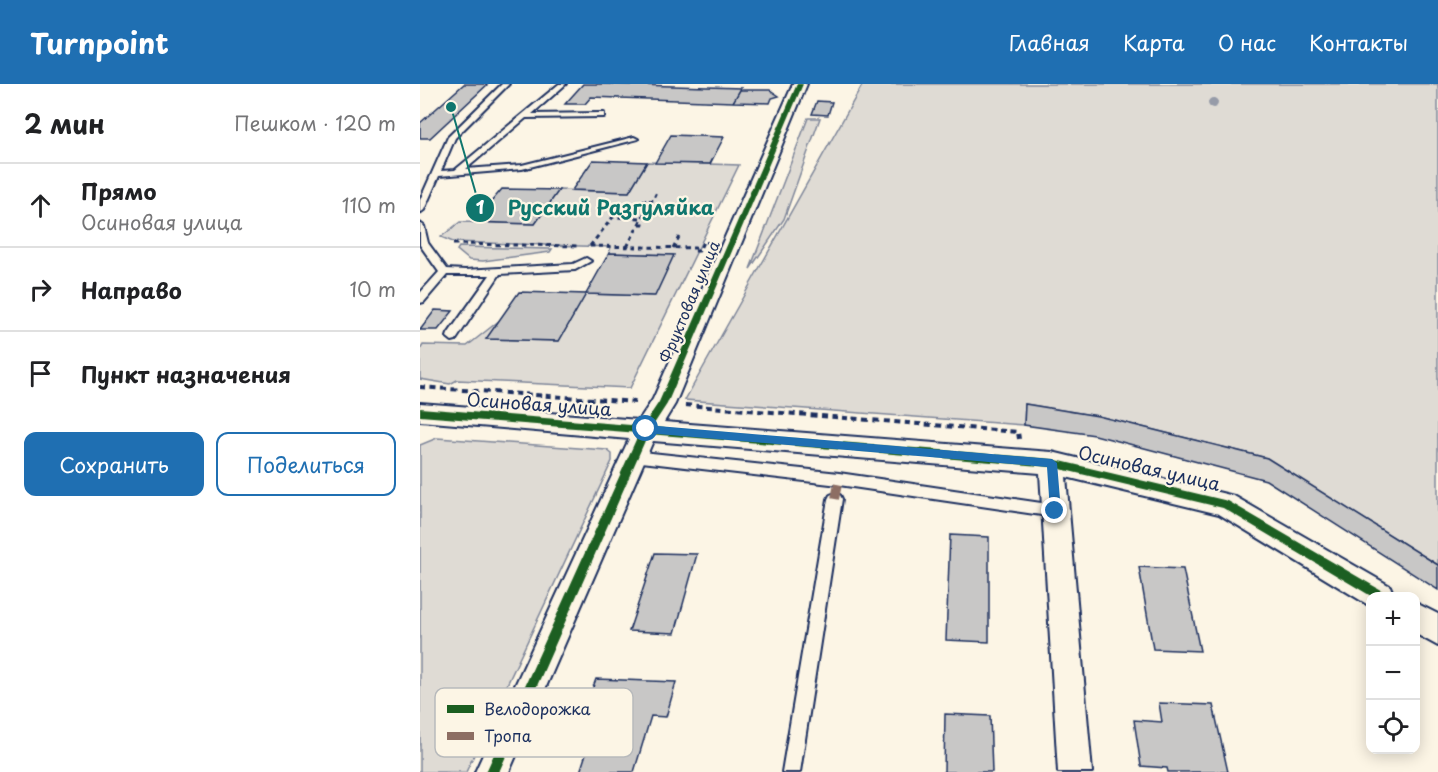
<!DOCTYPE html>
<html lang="ru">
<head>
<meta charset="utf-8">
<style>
	:root { --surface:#fff; --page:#f6f6f6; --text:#202124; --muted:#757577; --line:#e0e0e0; --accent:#1f6fb2 }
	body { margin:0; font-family:"Playpen Sans",sans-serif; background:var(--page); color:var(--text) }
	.controls { position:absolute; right:18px; bottom:18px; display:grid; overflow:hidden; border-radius:12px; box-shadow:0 3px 15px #0003 }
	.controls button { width:54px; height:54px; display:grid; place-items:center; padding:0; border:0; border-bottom:2px solid var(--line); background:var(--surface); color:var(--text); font:30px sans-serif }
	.stop { position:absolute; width:18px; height:18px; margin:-14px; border:4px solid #1f6fb2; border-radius:50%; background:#fff }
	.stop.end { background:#1f6fb2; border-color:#fff; box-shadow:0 2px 6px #0008 }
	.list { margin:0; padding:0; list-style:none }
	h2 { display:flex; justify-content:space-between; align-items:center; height:78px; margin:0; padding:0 24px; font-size:26px }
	h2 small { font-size:20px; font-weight:400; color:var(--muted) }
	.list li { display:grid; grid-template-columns:39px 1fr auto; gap:18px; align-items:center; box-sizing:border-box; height:84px; padding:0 24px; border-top:2px solid var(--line) }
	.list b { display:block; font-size:22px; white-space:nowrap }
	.list p { margin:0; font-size:20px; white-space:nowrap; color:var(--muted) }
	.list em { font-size:20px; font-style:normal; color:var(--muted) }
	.actions { display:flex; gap:12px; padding:18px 24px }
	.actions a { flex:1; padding:14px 0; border:2px solid var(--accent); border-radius:12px; text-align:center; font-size:21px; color:var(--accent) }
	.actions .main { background:var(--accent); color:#fff }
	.icon { flex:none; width:33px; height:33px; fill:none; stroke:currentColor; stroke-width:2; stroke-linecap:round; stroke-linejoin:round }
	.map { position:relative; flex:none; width:1018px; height:688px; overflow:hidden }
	header { display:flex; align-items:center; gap:36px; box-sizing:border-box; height:84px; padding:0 30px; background:var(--accent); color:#fff }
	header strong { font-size:28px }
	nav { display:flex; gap:33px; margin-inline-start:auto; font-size:21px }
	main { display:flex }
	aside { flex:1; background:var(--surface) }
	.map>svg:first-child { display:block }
</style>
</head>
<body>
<header>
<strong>Turnpoint</strong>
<nav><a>Главная</a><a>Карта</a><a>О нас</a><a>Контакты</a></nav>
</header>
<main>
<aside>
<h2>2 мин<small>Пешком · 120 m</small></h2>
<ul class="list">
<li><svg class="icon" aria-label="ahead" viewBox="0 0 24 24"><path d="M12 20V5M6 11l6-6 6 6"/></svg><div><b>Прямо</b><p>Осиновая улица</p></div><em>110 m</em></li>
<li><svg class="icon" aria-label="right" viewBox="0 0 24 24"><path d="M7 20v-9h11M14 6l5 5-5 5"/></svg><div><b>Направо</b></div><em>10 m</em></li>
<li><svg class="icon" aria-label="arrive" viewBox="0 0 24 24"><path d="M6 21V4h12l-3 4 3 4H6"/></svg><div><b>Пункт назначения</b></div></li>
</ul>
<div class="actions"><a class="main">Сохранить</a><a>Поделиться</a></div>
</aside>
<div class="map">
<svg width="1018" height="688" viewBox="0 0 1018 688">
	<rect width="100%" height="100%" fill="#fcf5e5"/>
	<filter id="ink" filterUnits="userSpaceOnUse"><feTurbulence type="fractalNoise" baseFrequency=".0167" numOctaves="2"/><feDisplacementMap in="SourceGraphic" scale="12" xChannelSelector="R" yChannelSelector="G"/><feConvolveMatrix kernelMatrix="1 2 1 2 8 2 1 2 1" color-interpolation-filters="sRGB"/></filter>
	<g filter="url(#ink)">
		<path fill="#dfdbd4" stroke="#7d8599" stroke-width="1.5" d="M443,0H1018V481L847,374L678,332L605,320L604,341L265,316Z
			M388,34H400L364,135L330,185Z
			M227,78L319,81L210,304L37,296L30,300L0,295V266L3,261L47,262L80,236L67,255L139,257L166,210L234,212L253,171L189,169L191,163L33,158L21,153L40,138L115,140L139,106L209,108Z
			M39,163L132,165L130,168L63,177L49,176L37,166Z
			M17,354L187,366L192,370V377L46,688H0V361Z"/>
		<path fill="#c8c7c6" stroke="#1b2f5e" stroke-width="1.5" d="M44,0H68L10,54H0V39Z
			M163,0H183L321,4L313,18L171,13L165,20H145Z
			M320,6H350L359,12L352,14L350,19L313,18Z
			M397,17L412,18L408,31L392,30Z
			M251,51L304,53L290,80L235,79Z
			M173,76L227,78L209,108L152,106Z
			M82,105L139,106L115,140L54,138Z
			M189,169L254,171L235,212L166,210Z
			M99,208L166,210L139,257L66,255Z
			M15,226L33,227L18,246H0Z
			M605,320L678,332L847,374L1018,481V506L846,396L675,351L604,341Z
			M530,451L569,453V558L526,556Z
			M235,469L277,470L255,549L209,547Z
			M719,483L763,485L780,567L733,565Z
			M176,595L256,598L246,633L231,632L214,688H160L176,639L160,638Z
			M739,619L793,621L808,688H748L747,684L721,682L714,636L742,638Z
			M525,630L570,632L572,688H524Z"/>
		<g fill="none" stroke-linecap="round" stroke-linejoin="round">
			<g stroke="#1b2f5e" stroke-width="4">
				<path id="lane" d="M82,0H89L35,54L21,87L35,86L139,0H146L112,30L181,29H184V33L106,34L46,85L102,81L214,53L218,55L102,85L19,92L4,126L0,129V116L28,53Z
					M0,139L4,142L8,159L27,185L45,186L153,180L166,174L171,177L155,186L80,190L36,256L32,257L27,253L28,250L70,191H27L4,218L0,219V209L19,188L0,161Z
					M213,367L419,389L635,421L640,423L642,427L640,431L635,433L419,401L213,377L209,376L207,372L209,368Z
					M415,409L420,411L422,415L380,688H362L408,415L410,411Z"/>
			</g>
			<g stroke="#1b2f5e" stroke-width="4">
				<path id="street" d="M373,0H387L255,320L244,338L632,368L814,412L970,502L974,512H950V522L799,430L646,393L672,688H638L620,389L233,357L89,688H55L209,355L0,337V319L219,336L233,315Z
					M996,519L1018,530V562L996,550Z"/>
			</g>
			<path stroke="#1b2f5e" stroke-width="2" stroke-dasharray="4 3" stroke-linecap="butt" d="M222,116H233
				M231,119L236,109"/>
			<path stroke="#1b2f5e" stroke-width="3" stroke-dasharray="4.5 4" stroke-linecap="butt" d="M220,140H228
				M33,160L160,162
				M170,162L275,164L273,167H279L283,158L291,159
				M170,162L193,133L223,134
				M207,163L231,117
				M253,164L259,153"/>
			<path stroke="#1b2f5e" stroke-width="4" stroke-dasharray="6 4.5" stroke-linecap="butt" d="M0,303L216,318
				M265,321L598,348L599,355"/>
			<use href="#lane" fill="#fcf5e5" fill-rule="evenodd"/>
			<use href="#street" fill="#fcf5e5" fill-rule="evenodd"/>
			<path stroke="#8d6e63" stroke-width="8" stroke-dasharray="15 8" stroke-linecap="butt" d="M415,415L419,395"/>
			<g stroke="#fcf5e5" stroke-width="4">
				<path id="cycleway" d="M377,0H383L247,320L232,343L632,375L808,417L964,508L965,512H951L803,424L632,383L228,350L79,688H66L219,349L0,332V324L223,342L239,318Z"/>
			</g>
			<use href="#cycleway" fill="#1b5e20" fill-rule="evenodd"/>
		</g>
		<circle fill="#969ba8" cx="793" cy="19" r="5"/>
	</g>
	<path fill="#1f6fb2" d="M226,341L632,375L637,379L641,427L635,432L630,427L627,383L226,349L221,345Z"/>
	<g text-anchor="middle" stroke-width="4.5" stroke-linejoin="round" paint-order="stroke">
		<g font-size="15" fill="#1b2f5e" stroke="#fcf5e5">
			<text transform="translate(270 218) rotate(-67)" y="5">Фруктовая улица</text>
		</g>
		<g font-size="18" fill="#1b2f5e" stroke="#fcf5e5">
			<text transform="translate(119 321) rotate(4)" y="6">Осиновая улица</text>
			<text transform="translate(729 385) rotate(13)" y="6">Осиновая улица</text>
		</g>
	</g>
	<rect x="15" y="604" width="198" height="69" rx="9" fill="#fcf5e5" stroke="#b8babc" stroke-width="1.5"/>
	<rect x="27" y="621" width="27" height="8" fill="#1b5e20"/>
	<rect x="27" y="648" width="27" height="8" fill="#8d6e63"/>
	<g font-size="16" fill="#1b2f5e">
		<text x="64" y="631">Велодорожка</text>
		<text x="64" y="658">Тропа</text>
	</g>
	<path fill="none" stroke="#0f766e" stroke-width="2" d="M31 23L60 124"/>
	<g fill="#0f766e" stroke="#fcf5e5" stroke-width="2">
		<circle cx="31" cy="23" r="6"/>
		<circle cx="60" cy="124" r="15"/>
	</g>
	<g font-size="18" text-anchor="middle" font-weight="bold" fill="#fff">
		<text x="60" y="130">1</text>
	</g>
	<g font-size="20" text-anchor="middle" font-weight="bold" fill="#0f766e" stroke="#fcf5e5" stroke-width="4.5" stroke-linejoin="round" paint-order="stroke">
		<text x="191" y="131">Русский Разгуляйка</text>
	</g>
</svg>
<div class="controls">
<button>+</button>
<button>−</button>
<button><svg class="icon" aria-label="locate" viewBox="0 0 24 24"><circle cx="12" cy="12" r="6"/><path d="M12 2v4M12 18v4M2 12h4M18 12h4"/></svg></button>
</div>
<div class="stop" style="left:226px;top:345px"></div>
<div class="stop end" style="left:635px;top:427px"></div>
</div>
</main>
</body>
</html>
